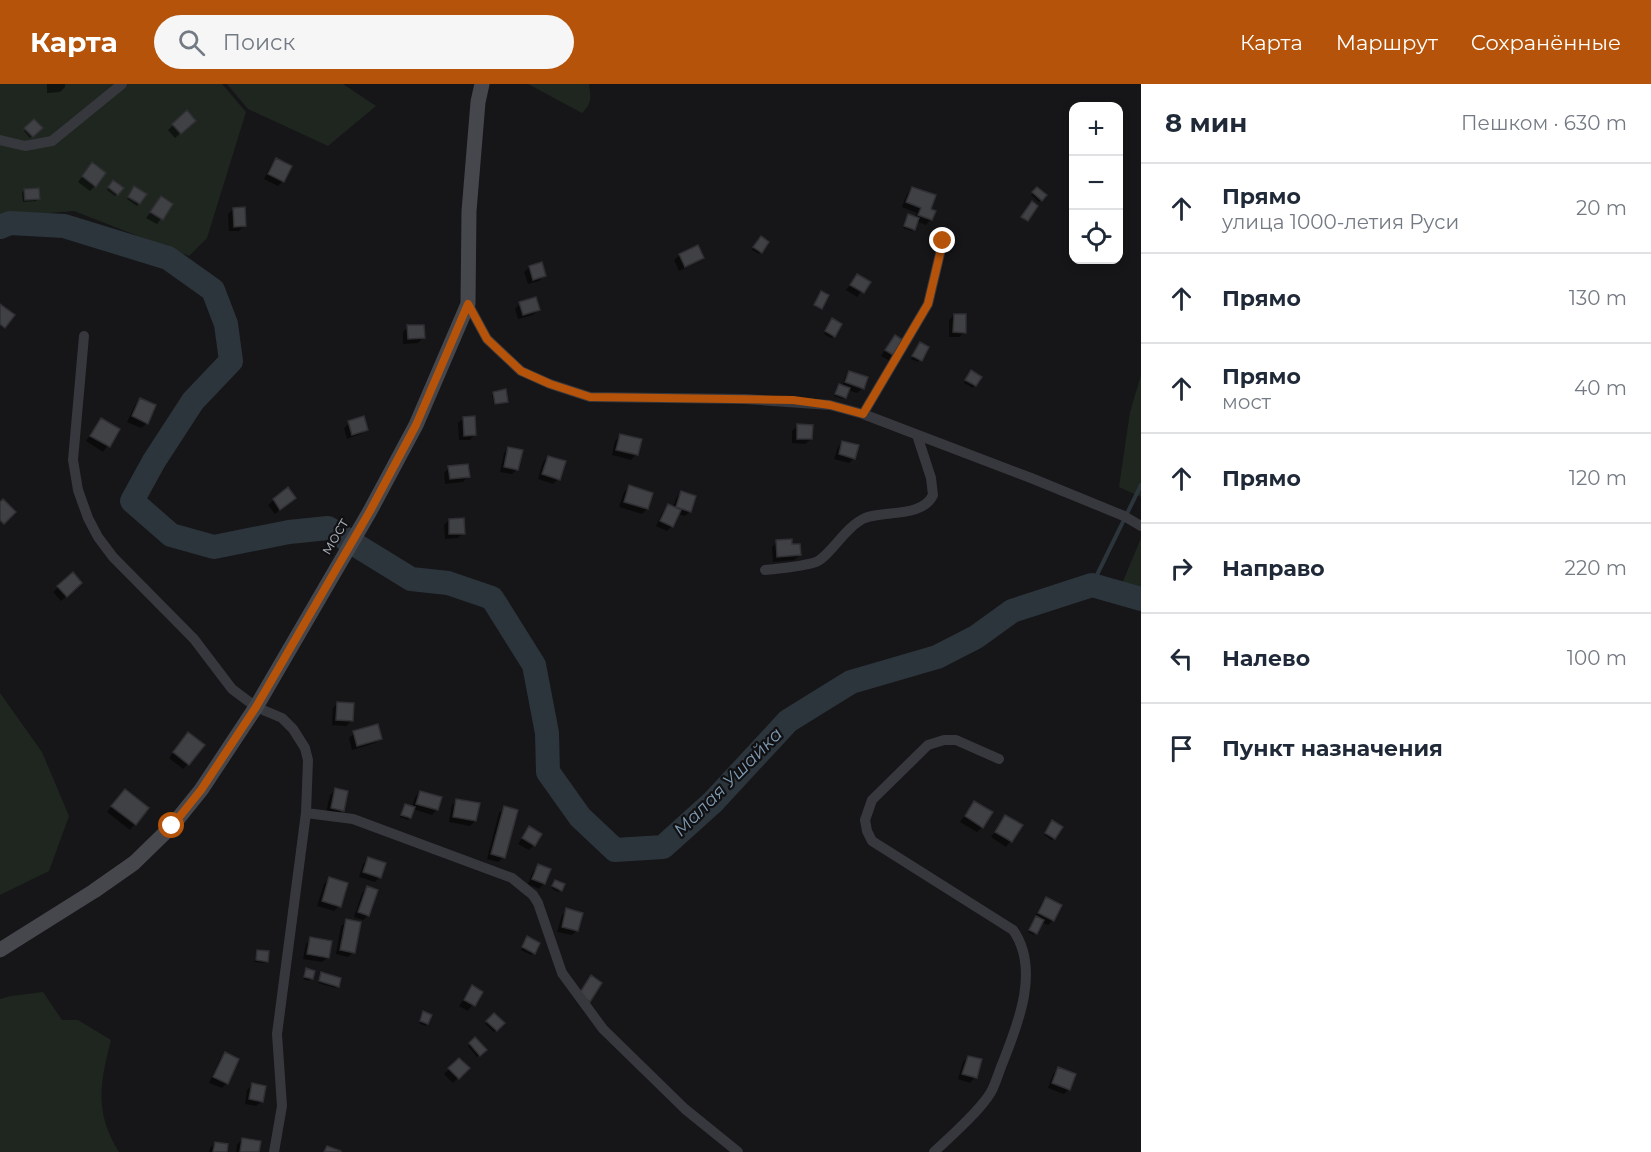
<!DOCTYPE html>
<html lang="ru">
<head>
<meta charset="utf-8">
<style>
	:root { --surface:#fff; --page:#f6f6f7; --text:#1f2937; --muted:#747a83; --line:#e0e1e3; --accent:#b45309 }
	body { margin:0; font-family:Montserrat,sans-serif; background:var(--page); color:var(--text) }
	.controls { position:absolute; right:18px; top:18px; display:grid; overflow:hidden; border-radius:12px; box-shadow:0 3px 9px #0003 }
	.controls button { width:54px; height:54px; display:grid; place-items:center; padding:0; border:0; border-bottom:2px solid var(--line); background:var(--surface); color:var(--text); font:30px sans-serif }
	.stop { position:absolute; width:18px; height:18px; margin:-14px; border:4px solid #b45309; border-radius:50%; background:#fff }
	.stop.end { background:#b45309; border-color:#fff; box-shadow:0 2px 6px #0008 }
	.list { margin:0; padding:0; list-style:none }
	h2 { display:flex; justify-content:space-between; align-items:center; height:78px; margin:0; padding:0 24px; font-size:26px }
	h2 small { font-size:20px; font-weight:400; color:var(--muted) }
	.list li { display:grid; grid-template-columns:39px 1fr auto; gap:18px; align-items:center; box-sizing:border-box; height:90px; padding:0 24px; border-top:2px solid var(--line) }
	.list b { display:block; font-size:22px; white-space:nowrap }
	.list p { margin:0; font-size:20px; white-space:nowrap; color:var(--muted) }
	.list em { font-size:20px; font-style:normal; color:var(--muted) }
	.icon { flex:none; width:33px; height:33px; fill:none; stroke:currentColor; stroke-width:2; stroke-linecap:round; stroke-linejoin:round }
	.map { position:relative; flex:none; width:1141px; height:1068px; overflow:hidden }
	header { display:flex; align-items:center; gap:36px; box-sizing:border-box; height:84px; padding:0 30px; background:var(--accent); color:#fff }
	header strong { font-size:28px }
	nav { display:flex; gap:33px; margin-inline-start:auto; font-size:21px }
	.search { width:420px; height:54px; background:var(--page); display:flex; align-items:center; gap:15px; box-sizing:border-box; padding:0 21px; border-radius:33px; color:var(--muted); font-size:22px }
	main { display:flex }
	aside { flex:1; background:var(--surface) }
	.map>svg:first-child { display:block }
</style>
</head>
<body>
<header>
<strong>Карта</strong>
<div class="search"><svg class="icon" aria-label="search" viewBox="0 0 24 24"><circle cx="10" cy="10" r="6"/><path d="M15 15l6 6"/></svg>Поиск</div>
<nav><a>Карта</a><a>Маршрут</a><a>Сохранённые</a></nav>
</header>
<main>
<div class="map">
<svg width="1141" height="1068" viewBox="0 0 1141 1068">
	<rect width="100%" height="100%" fill="#161618"/>
	<path fill="#1e261f" d="M0,0H222L246,28L207,154L189,172L74,127L0,133Z
		M227,0H343L376,22L328,62L248,25Z
		M528,0H589C591,13 592,20 582,29Z
		M1141,291V413L1119,403L1130,328Z
		M1141,454V505L1121,502Z
		M0,609L42,668L69,732L49,787L0,811Z
		M43,908L62,936H78L111,956C100,999 94,1028 119,1068H0V915L11,912Z"/>
	<path fill="#0007" d="M47,0H65V3L60,8L47,9Z
		M187,29L194,37L175,54L168,46Z
		M34,37L41,44L30,54L24,47Z
		M276,76L283,97L278,102L264,95L271,81Z
		M87,86L95,102L90,107L78,98Z
		M113,98L122,104L115,112L107,106Z
		M912,104L929,126L931,135L926,141L916,137L912,147L903,144L906,134L908,132L915,134L917,129L902,123L907,110Z
		M1037,105L1045,111L1039,118L1031,111Z
		M24,106L38,115L36,117L23,118L22,108Z
		M132,106L144,111L137,122L127,115Z
		M161,114L171,121L157,140L146,134Z
		M233,125L244,141L239,147H229L228,130Z
		M759,156L767,158L759,170L752,166Z
		M680,171L703,173L697,178L679,187L674,176Z
		M530,183L544,192L539,197L528,200L524,188Z
		M857,191L868,198L857,213L846,206Z
		M520,219L538,226L533,231L518,235L515,225Z
		M954,231L965,248L959,253H949V236Z
		M830,238L834,252L831,254L824,250Z
		M408,243L423,254L418,259L403,260V248Z
		M890,258L904,259L890,277L881,272Z
		M918,262L927,263L918,278L911,275Z
		M850,288L863,304L857,309L848,306L843,315L834,312L837,304L842,303L845,293Z
		M969,290L979,293L973,304L964,299Z
		M494,309L507,317L494,321L492,311Z
		M140,316L147,339L141,344L127,338L135,321Z
		M464,334L475,350L470,356H459L458,339Z
		M101,336L118,346L103,368L86,357Z
		M349,339L366,345L361,350L347,355L344,344Z
		M798,342L811,355L805,360L792,359V347Z
		M620,352L636,370L631,376L612,371L615,357Z
		M843,358L854,374L849,379L834,375L838,363Z
		M509,364L517,385L512,390L500,388L504,369Z
		M548,373L558,395L553,400L538,395L543,378Z
		M449,384L468,392L463,398L445,400L444,389Z
		M629,403L647,425L642,430L619,423L624,408Z
		M288,405L289,419L275,430L268,421Z
		M682,408L690,427L685,432L678,430L672,442L667,447L656,442L663,427L668,422L673,424L676,414Z
		M449,436L463,449L458,454L445,455L444,441Z
		M777,458L791,462L800,471L794,476L773,478L772,463Z
		M73,491L75,504L61,517L53,508Z
		M338,619L351,637L346,642L332,641L333,624Z
		M354,649L380,654L375,659L352,666L349,654Z
		M183,655L188,680L183,685L169,674Z
		M335,706L342,726L337,731L326,729L330,711Z
		M420,708L437,725L432,731L413,725L408,736L400,733L403,723L405,721L412,723L415,713Z
		M120,712L147,724L130,746L107,728Z
		M457,716L475,737L470,742L449,738L452,721Z
		M974,718L982,743L977,748L960,738Z
		M505,724L504,773L498,778L487,775L499,729Z
		M1006,733L1021,742L1006,763L991,753Z
		M1050,740L1054,754L1052,756L1044,751Z
		M529,744L534,761L529,766L518,760Z
		M368,775L380,793L375,798L359,793L363,780Z
		M538,782L544,799L539,805L528,800L533,787Z
		M330,794L339,822L334,827L317,822L324,800Z
		M555,798L561,806L558,808L551,804Z
		M367,804L368,831L363,836L354,833L362,809Z
		M1046,815L1053,836L1048,841L1041,838L1034,851L1028,848L1041,820Z
		M567,826L577,846L572,851L557,848L562,831Z
		M347,837L353,868L348,873L336,870L341,842Z
		M311,855L328,873L322,878L303,875L306,860Z
		M526,856L534,869L531,871L521,866Z
		M258,867L267,877L264,879L254,878Z
		M307,886L311,894L309,897L303,895Z
		M322,890L337,902L335,904L318,899Z
		M472,903L481,908L468,927L459,922Z
		M424,929L427,939L425,942L419,939Z
		M494,931L503,939L494,948L485,940Z
		M475,955L485,966L477,973L468,962Z
		M225,970L227,999L222,1004L209,999L220,975Z
		M968,973L975,993L970,999L958,995L963,978Z
		M459,976L467,984L453,999L444,990Z
		M1058,985L1069,1005L1064,1010L1048,1004L1053,990Z
		M252,1001L262,1017L256,1022L245,1020L247,1006Z
		M242,1055L258,1068H236L237,1061Z
		M215,1059L225,1068H209L210,1064Z"/>
	<g fill="none" stroke-linecap="round" stroke-linejoin="round">
		<path stroke="#2c353c" stroke-width="4" d="M1092,501L1141,401"/>
		<path stroke="#2c353c" stroke-width="24" d="M0,143L10,139L64,142L168,174L213,206L226,240L231,277L193,317L154,377L132,417L171,451L214,463L289,448L328,444L411,495L448,499L492,514L534,581L547,649L548,688L580,733L615,766L663,763L713,718L788,637L851,598L937,573L976,553L1012,527L1092,501L1141,515"/>
	</g>
	<path fill="#404145" stroke="#303034" stroke-width="1.5" d="M187,26L196,37L181,50L172,40Z
		M34,35L43,44L33,53L24,44Z
		M276,74L292,82L284,98L268,90Z
		M92,78L106,89L96,103L82,92Z
		M113,96L124,104L118,111L108,103Z
		M134,102L147,110L140,120L128,113Z
		M912,103L936,111L931,125L936,127L932,136L918,131L921,124L906,118Z
		M1037,103L1047,111L1042,117L1032,108Z
		M39,104L40,115L25,116L24,105Z
		M161,112L173,120L163,136L150,128Z
		M1032,117L1038,122L1028,137L1021,133Z
		M245,123L246,142L234,143L233,124Z
		M908,130L919,134L915,146L904,142Z
		M761,152L769,158L762,169L753,163Z
		M698,161L704,174L685,183L679,170Z
		M542,178L546,192L533,196L529,182Z
		M857,190L871,198L864,209L850,201Z
		M821,207L829,211L822,225L814,221Z
		M536,213L540,226L523,231L519,218Z
		M0,220L15,231L5,244L0,240Z
		M954,230H966V249L953,248Z
		M832,234L842,240L835,253L825,247Z
		M407,241H424L425,254L408,255Z
		M895,251L906,258L896,273L885,266Z
		M920,258L929,263L922,277L912,272Z
		M971,286L982,293L976,302L965,296Z
		M849,287L868,293L864,305L845,298Z
		M839,300L850,304L846,314L835,310Z
		M506,305L508,318L495,320L493,308Z
		M140,314L156,321L148,340L132,332Z
		M364,332L368,346L352,351L348,337Z
		M475,332L476,351L464,352L463,333Z
		M101,334L120,345L110,363L90,352Z
		M797,340L813,341L812,355H797Z
		M620,350L642,355L638,371L616,366Z
		M842,357L859,361L855,375L839,370Z
		M508,363L523,366L518,386L504,383Z
		M548,372L566,377L560,396L542,390Z
		M468,380L470,393L450,395L448,382Z
		M629,401L653,409L648,425L624,418Z
		M288,403L296,414L280,426L273,415Z
		M681,407L696,412L691,428L676,423Z
		M3,415L16,428L4,440L0,436V418Z
		M668,420L681,426L673,443L660,437Z
		M464,434L465,450H449V435Z
		M792,455V460H800L801,471L777,473L776,456Z
		M73,488L82,499L67,513L57,502Z
		M337,618L354,619L353,637L336,636Z
		M378,640L382,655L357,662L353,647Z
		M188,648L205,661L189,681L173,668Z
		M335,704L348,707L344,727L331,724Z
		M125,705L149,724L136,741L111,722Z
		M420,707L442,713L438,726L416,720Z
		M456,715L480,719L476,737L453,733Z
		M974,717L993,728L983,744L965,732Z
		M405,720L415,723L411,734L401,731Z
		M504,722L518,726L505,774L491,770Z
		M1005,731L1023,741L1012,758L995,748Z
		M1052,736L1063,743L1055,755L1045,749Z
		M529,742L542,750L535,762L522,754Z
		M368,773L386,779L381,794L363,788Z
		M538,780L551,785L545,800L532,795Z
		M329,793L348,799L341,823L322,817Z
		M555,796L565,800L562,807L552,802Z
		M367,802L378,806L369,832L358,828Z
		M1046,813L1062,821L1054,837L1038,829Z
		M566,824L583,829L578,847L562,843Z
		M1036,832L1044,836L1037,850L1029,846Z
		M346,835L361,838L355,869L340,866Z
		M527,852L540,859L535,870L522,863Z
		M310,853L332,857L329,874L307,870Z
		M257,866L269,867L268,878L256,876Z
		M306,884L315,887L313,895L304,893Z
		M321,888L341,894L339,903L319,897Z
		M591,891L602,899L590,918L579,910Z
		M472,901L483,908L475,922L464,916Z
		M423,927L432,931L428,940L420,937Z
		M494,929L505,939L497,947L486,937Z
		M475,953L487,966L480,972L469,959Z
		M225,968L239,975L228,1000L213,993Z
		M968,972L982,975L977,994L962,990Z
		M459,974L470,984L459,995L448,984Z
		M1058,983L1076,990L1070,1006L1052,999Z
		M252,999L266,1002L263,1018L249,1015Z
		M242,1054L261,1057L259,1068H240Z
		M215,1058L228,1060L227,1068H213Z
		M327,1062L341,1067V1068H324Z"/>
	<g fill="none" stroke-linecap="round" stroke-linejoin="round">
		<path stroke="#37383d" stroke-width="10" d="M0,56L25,62L52,57L122,0
			M468,220L487,255L521,287L550,300L590,313L745,315L830,321L863,330L1031,394L1124,432L1141,442
			M84,252L73,376L78,406L88,434L98,453L113,473L194,555L232,605L256,623L282,634L293,645L305,664L308,676L306,729L277,950L282,1022L274,1068
			M863,330L928,220L943,157
			M765,486C781,484 801,483 816,478C830,472 846,442 865,434C886,426 922,434 933,411L931,394L917,351
			M306,729L353,735L512,794L533,811L538,819L562,889L603,945L685,1025L738,1068
			M934,1068C950,1053 980,1027 991,1008C996,999 999,987 1003,978C1019,938 1040,884 1013,846L872,757L867,747L865,736L872,716L928,661L944,656H956L999,675"/>
		<path stroke="#45474d" stroke-width="15" d="M0,866L94,807L134,779L172,742L201,706L256,623L370,427L416,341L468,220L469,127L478,18L482,0"/>
	</g>
	<g fill="none" stroke-linecap="round" stroke-linejoin="round">
		<path stroke="#b45309" stroke-width="8" d="M172,742L201,706L256,623L370,427L416,341L468,220L487,255L521,287L550,300L590,313L793,316L830,321L863,330L928,220L943,157"/>
	</g>
	<g text-anchor="middle" stroke-width="4.5" stroke-linejoin="round" paint-order="stroke">
		<g font-size="16" fill="#a8adb8" stroke="#111113">
			<text transform="translate(334 452) rotate(-59)" y="6">мост</text>
		</g>
		<g font-size="18" font-style="italic" fill="#7f9bb3" stroke="#111113">
			<text transform="translate(728 698) rotate(-45)" y="6">Малая Ушайка</text>
		</g>
	</g>
</svg>
<div class="controls">
<button>+</button>
<button>−</button>
<button><svg class="icon" aria-label="locate" viewBox="0 0 24 24"><circle cx="12" cy="12" r="6"/><path d="M12 2v4M12 18v4M2 12h4M18 12h4"/></svg></button>
</div>
<div class="stop" style="left:172px;top:742px"></div>
<div class="stop end" style="left:943px;top:157px"></div>
</div>
<aside>
<h2>8 мин<small>Пешком · 630 m</small></h2>
<ul class="list">
<li><svg class="icon" aria-label="ahead" viewBox="0 0 24 24"><path d="M12 20V5M6 11l6-6 6 6"/></svg><div><b>Прямо</b><p>улица 1000-летия Руси</p></div><em>20 m</em></li>
<li><svg class="icon" aria-label="ahead" viewBox="0 0 24 24"><path d="M12 20V5M6 11l6-6 6 6"/></svg><div><b>Прямо</b></div><em>130 m</em></li>
<li><svg class="icon" aria-label="ahead" viewBox="0 0 24 24"><path d="M12 20V5M6 11l6-6 6 6"/></svg><div><b>Прямо</b><p>мост</p></div><em>40 m</em></li>
<li><svg class="icon" aria-label="ahead" viewBox="0 0 24 24"><path d="M12 20V5M6 11l6-6 6 6"/></svg><div><b>Прямо</b></div><em>120 m</em></li>
<li><svg class="icon" aria-label="right" viewBox="0 0 24 24"><path d="M7 20v-9h11M14 6l5 5-5 5"/></svg><div><b>Направо</b></div><em>220 m</em></li>
<li><svg class="icon" aria-label="left" viewBox="0 0 24 24"><path d="M17 20v-9H6M10 6l-5 5 5 5"/></svg><div><b>Налево</b></div><em>100 m</em></li>
<li><svg class="icon" aria-label="arrive" viewBox="0 0 24 24"><path d="M6 21V4h12l-3 4 3 4H6"/></svg><div><b>Пункт назначения</b></div></li>
</ul>
</aside>
</main>
</body>
</html>
